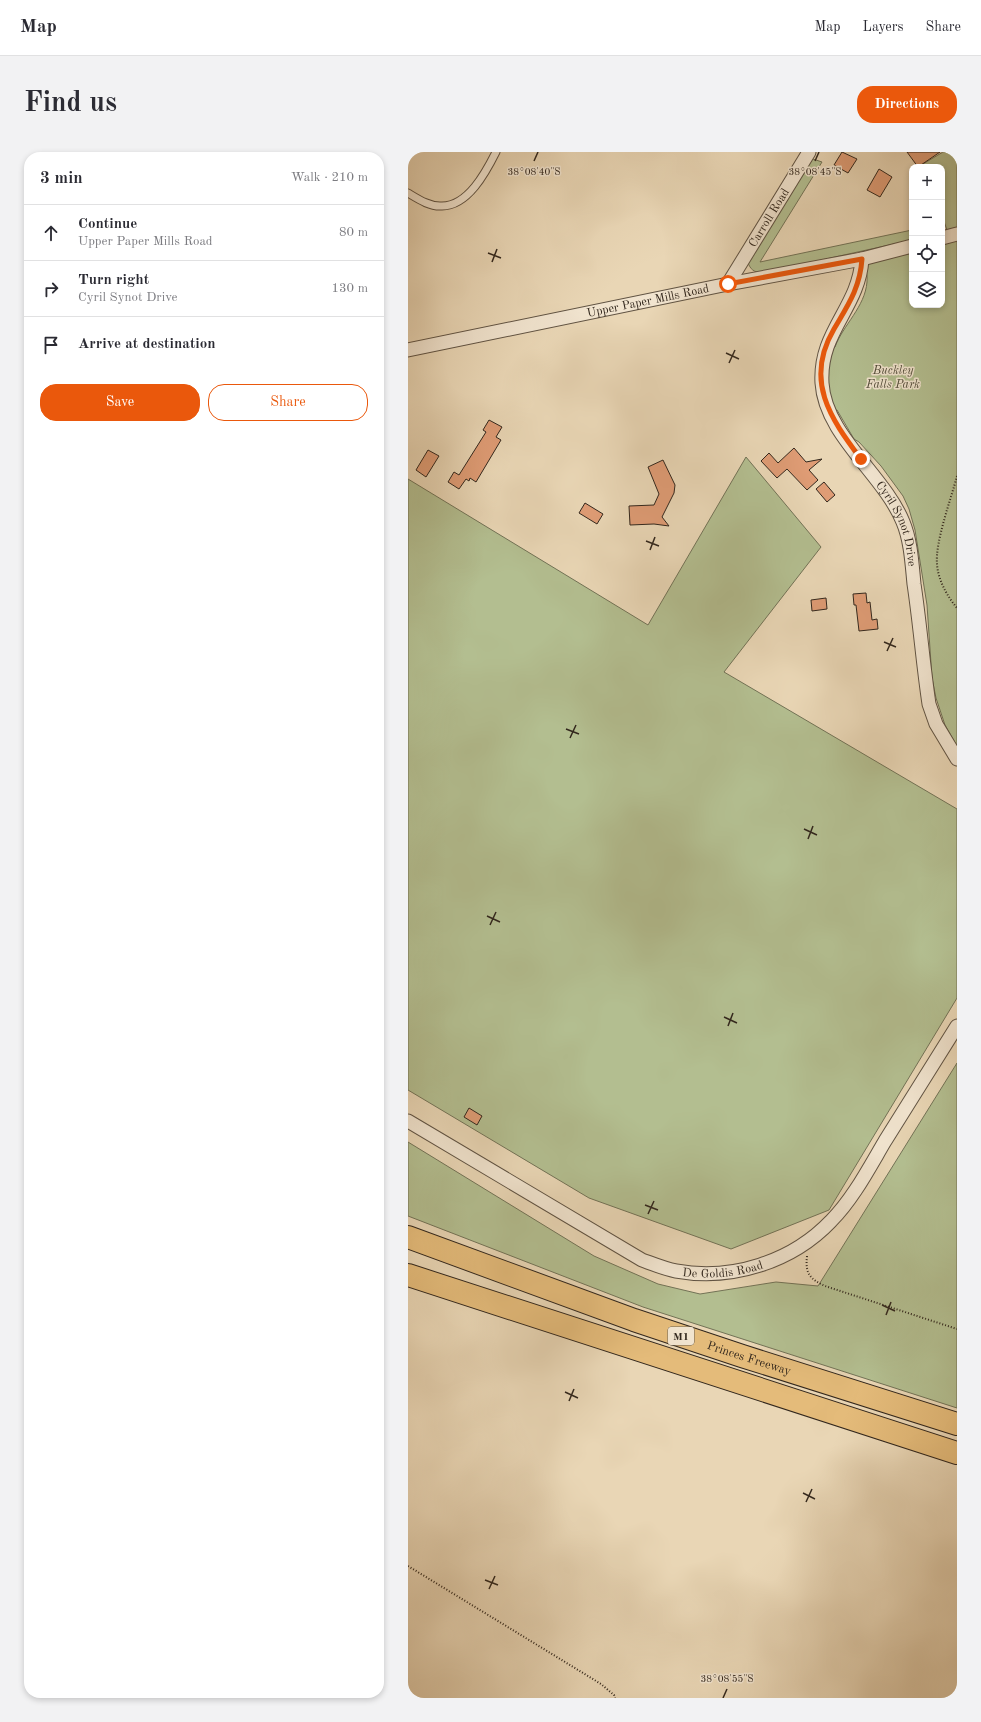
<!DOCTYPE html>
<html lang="en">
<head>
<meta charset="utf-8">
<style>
	:root { --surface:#fff; --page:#f2f2f3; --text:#2b2b33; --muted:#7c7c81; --line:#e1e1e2; --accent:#ea580c }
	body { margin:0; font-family:"Old Standard TT",serif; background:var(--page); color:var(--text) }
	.controls { position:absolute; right:12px; top:12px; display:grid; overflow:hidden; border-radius:8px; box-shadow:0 2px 6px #0003 }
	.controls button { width:36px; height:36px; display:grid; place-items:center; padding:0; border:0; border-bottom:1px solid var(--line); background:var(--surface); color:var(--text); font:20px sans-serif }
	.stop { position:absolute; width:12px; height:12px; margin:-9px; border:3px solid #ea580c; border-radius:50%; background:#fff }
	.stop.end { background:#ea580c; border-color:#fff; box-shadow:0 1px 4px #0008 }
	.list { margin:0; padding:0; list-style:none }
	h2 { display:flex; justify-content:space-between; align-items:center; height:52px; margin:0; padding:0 16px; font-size:17px }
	h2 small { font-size:13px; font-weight:400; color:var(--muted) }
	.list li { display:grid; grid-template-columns:26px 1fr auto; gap:12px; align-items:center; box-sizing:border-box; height:56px; padding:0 16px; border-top:1px solid var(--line) }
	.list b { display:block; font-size:15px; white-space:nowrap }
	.list p { margin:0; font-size:13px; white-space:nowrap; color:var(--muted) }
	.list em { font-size:13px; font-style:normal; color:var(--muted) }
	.actions { display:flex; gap:8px; padding:12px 16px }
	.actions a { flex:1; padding:9px 0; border:1px solid var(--accent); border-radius:16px; text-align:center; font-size:14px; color:var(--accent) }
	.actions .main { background:var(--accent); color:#fff }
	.icon { flex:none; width:22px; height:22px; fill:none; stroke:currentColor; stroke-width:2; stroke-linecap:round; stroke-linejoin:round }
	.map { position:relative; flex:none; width:549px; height:1546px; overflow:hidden; border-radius:16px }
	header { display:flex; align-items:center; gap:24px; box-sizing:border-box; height:56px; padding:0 20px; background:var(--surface); border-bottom:1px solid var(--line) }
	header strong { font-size:19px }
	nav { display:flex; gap:22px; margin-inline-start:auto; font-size:14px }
	.intro { display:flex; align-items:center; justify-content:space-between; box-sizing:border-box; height:96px; padding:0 24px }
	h1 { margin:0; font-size:28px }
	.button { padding:10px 18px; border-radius:16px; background:var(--accent); color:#fff; font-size:14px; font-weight:700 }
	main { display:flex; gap:24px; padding:0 24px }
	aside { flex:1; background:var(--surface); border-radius:16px; box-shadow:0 2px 6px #0003 }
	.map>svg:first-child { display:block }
</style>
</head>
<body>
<header>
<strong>Map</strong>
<nav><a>Map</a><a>Layers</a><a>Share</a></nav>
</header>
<div class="intro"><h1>Find us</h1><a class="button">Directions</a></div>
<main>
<aside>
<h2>3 min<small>Walk · 210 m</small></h2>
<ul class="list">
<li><svg class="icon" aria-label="ahead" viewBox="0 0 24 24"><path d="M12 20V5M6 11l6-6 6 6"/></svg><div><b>Continue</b><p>Upper Paper Mills Road</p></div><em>80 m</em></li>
<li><svg class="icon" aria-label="right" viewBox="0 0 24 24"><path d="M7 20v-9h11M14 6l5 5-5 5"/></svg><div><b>Turn right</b><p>Cyril Synot Drive</p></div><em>130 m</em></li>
<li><svg class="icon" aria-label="arrive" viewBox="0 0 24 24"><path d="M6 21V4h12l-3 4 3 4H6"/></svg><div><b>Arrive at destination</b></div></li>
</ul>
<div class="actions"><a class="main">Save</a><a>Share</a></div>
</aside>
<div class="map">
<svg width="549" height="1546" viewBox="0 0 549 1546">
	<rect width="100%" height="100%" fill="#e9d6b5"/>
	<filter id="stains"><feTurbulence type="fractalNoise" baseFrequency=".005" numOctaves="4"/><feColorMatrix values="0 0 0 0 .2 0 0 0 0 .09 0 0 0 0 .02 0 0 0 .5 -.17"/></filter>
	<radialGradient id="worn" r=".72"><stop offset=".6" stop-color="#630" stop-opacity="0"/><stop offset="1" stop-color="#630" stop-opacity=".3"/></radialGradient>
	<path fill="#b3be90" stroke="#727256" d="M535,0H549V78H539L534,64V15H510Z
		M402,6L414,10L352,110L504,78V88L368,118C354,120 343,125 339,107Z
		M549,83V594L537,573L528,546L524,526L519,453L507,378L501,357L495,344L473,314L451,290L446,287L429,258L425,259C418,237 418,218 422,197L427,195C435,173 457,155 459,130C460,123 457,115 457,108L504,95V153H534V87Z
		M338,305L413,395L316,520L549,657V846L421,1058L323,1097L181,1046L0,938V327L240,473Z
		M549,911V1256L235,1155L0,1064V990L186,1104L250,1132L292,1142L368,1130L410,1134Z"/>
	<path fill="#df9c75" stroke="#32271d" d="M434,0L449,7L440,21L426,13Z
		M499,0H532L510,15Z
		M471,17L484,25L472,45L459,38Z
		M81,268L94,275L88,285L93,288L68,330L62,326L61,329L58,327L51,337L40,330L46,320L51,323L78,280L75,278Z
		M386,296L398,310L414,307L401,318L410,328L399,338L379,317L369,326L353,309L361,301L370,311Z
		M20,298L31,304L18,325L8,318Z
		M255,308L267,333L266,341L254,365L261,374L246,372L222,373L221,354L246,353L251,342L240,315Z
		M416,330L427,343L419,350L408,337Z
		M177,351L195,362L189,372L171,361Z
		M458,441L459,451L462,450L464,468L469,467L470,477L451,479L448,453H446L445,442Z
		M418,446L419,457L404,459L403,448Z
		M61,956L74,964L69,973L56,965Z"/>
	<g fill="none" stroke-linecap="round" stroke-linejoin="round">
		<g stroke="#605343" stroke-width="9">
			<path id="service" d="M0,41C10,47 22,55 34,54C60,54 78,20 88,0"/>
		</g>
		<g stroke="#605343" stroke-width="15">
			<g id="minor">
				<path d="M534,86L549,82"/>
				<path id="s1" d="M454,107C451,156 411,179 414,231C417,283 476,323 495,370C503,389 504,412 506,432C512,472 515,512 521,552L528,572L549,607"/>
				<path id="s2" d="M320,132L401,0"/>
				<path id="s3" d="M0,198L320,132L454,107L504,94"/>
				<path id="s4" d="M0,969L234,1108C245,1112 257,1117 268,1119C324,1129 384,1110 423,1069C445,1047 461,1016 477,989C501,951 525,912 549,874"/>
			</g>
		</g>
		<g stroke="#32271d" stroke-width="24">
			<g id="motorway">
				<path id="s5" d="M0,1085L226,1168L334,1204L549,1272"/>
				<path d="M0,1123L549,1301"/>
			</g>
		</g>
		<path stroke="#32271d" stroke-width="2" stroke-dasharray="1 2" stroke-linecap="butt" d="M549,324C543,347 527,390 529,412C530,428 539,444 549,456
			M399,1104C397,1122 402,1127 417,1134L549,1177
			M0,1414L193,1532L206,1543L207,1546"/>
		<use href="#service" stroke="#f1e4cf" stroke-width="7"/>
		<use href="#minor" stroke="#f1e4cf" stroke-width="13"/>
		<use href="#motorway" stroke="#e4bb7a" stroke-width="22"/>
	</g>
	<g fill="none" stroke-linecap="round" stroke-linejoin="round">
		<path stroke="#ea580c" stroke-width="5" d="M320,132L454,107C452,136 440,153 426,177C396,228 422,266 453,307"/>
	</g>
	<path fill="none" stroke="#32271d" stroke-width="1.5" d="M126,9L130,0M407,9L411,0M80,101L93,106M84,110L89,97M318,201L331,207M321,211L327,198M238,389L251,394M242,398L247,385M476,490L488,495M479,499L485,486M158,577L171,582M162,586L168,573M396,677L409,683M400,687L405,674M79,764L92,770M82,773L88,760M316,865L329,871M320,874L325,861M237,1053L250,1058M240,1062L246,1049M474,1153L487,1159M478,1163L483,1150M157,1240L170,1246M161,1249L166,1237M395,1341L407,1347M398,1350L404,1337M77,1428L90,1433M81,1437L87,1424M315,1546L319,1537"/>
	<g text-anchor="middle" stroke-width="3" stroke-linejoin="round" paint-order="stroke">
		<rect fill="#f1e4cf" stroke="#6b6052" stroke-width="1" x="260" y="1175" width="26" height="18" rx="3"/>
		<g font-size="11" font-weight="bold" fill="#32271d">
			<text x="273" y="1188">M1</text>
		</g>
		<g font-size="12" fill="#32271d" stroke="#f1e4cf">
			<text dy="4" stroke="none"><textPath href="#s2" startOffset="78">Carroll Road</textPath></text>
			<text dy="4" stroke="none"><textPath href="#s3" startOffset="245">Upper Paper Mills Road</textPath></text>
			<text dy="4" stroke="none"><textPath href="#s1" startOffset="294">Cyril Synot Drive</textPath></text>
			<text dy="4" stroke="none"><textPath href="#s4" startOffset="355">De Goldis Road</textPath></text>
			<text dy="4" stroke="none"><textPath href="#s5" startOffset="362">Princes Freeway</textPath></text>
		</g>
		<g font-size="12" font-style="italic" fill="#524d3a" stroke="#f1e4cf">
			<text x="485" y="222">Buckley<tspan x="485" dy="14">Falls Park</tspan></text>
		</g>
	</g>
	<g font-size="10" text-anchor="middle" fill="#32271d" stroke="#f1e4cf" stroke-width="3" stroke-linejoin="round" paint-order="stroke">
		<text x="407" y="23">38°08'45"S</text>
		<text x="126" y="23">38°08'40"S</text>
		<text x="319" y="1530">38°08'55"S</text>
	</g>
	<rect width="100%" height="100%" filter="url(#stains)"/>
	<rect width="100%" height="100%" fill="url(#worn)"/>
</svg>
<div class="controls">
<button>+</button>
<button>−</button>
<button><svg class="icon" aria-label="locate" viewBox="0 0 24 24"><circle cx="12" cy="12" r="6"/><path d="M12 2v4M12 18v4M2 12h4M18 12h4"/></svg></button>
<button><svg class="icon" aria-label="layers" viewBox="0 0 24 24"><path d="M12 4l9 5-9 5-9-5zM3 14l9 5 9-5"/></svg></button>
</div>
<div class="stop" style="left:320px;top:132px"></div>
<div class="stop end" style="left:453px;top:307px"></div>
</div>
</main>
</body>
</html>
